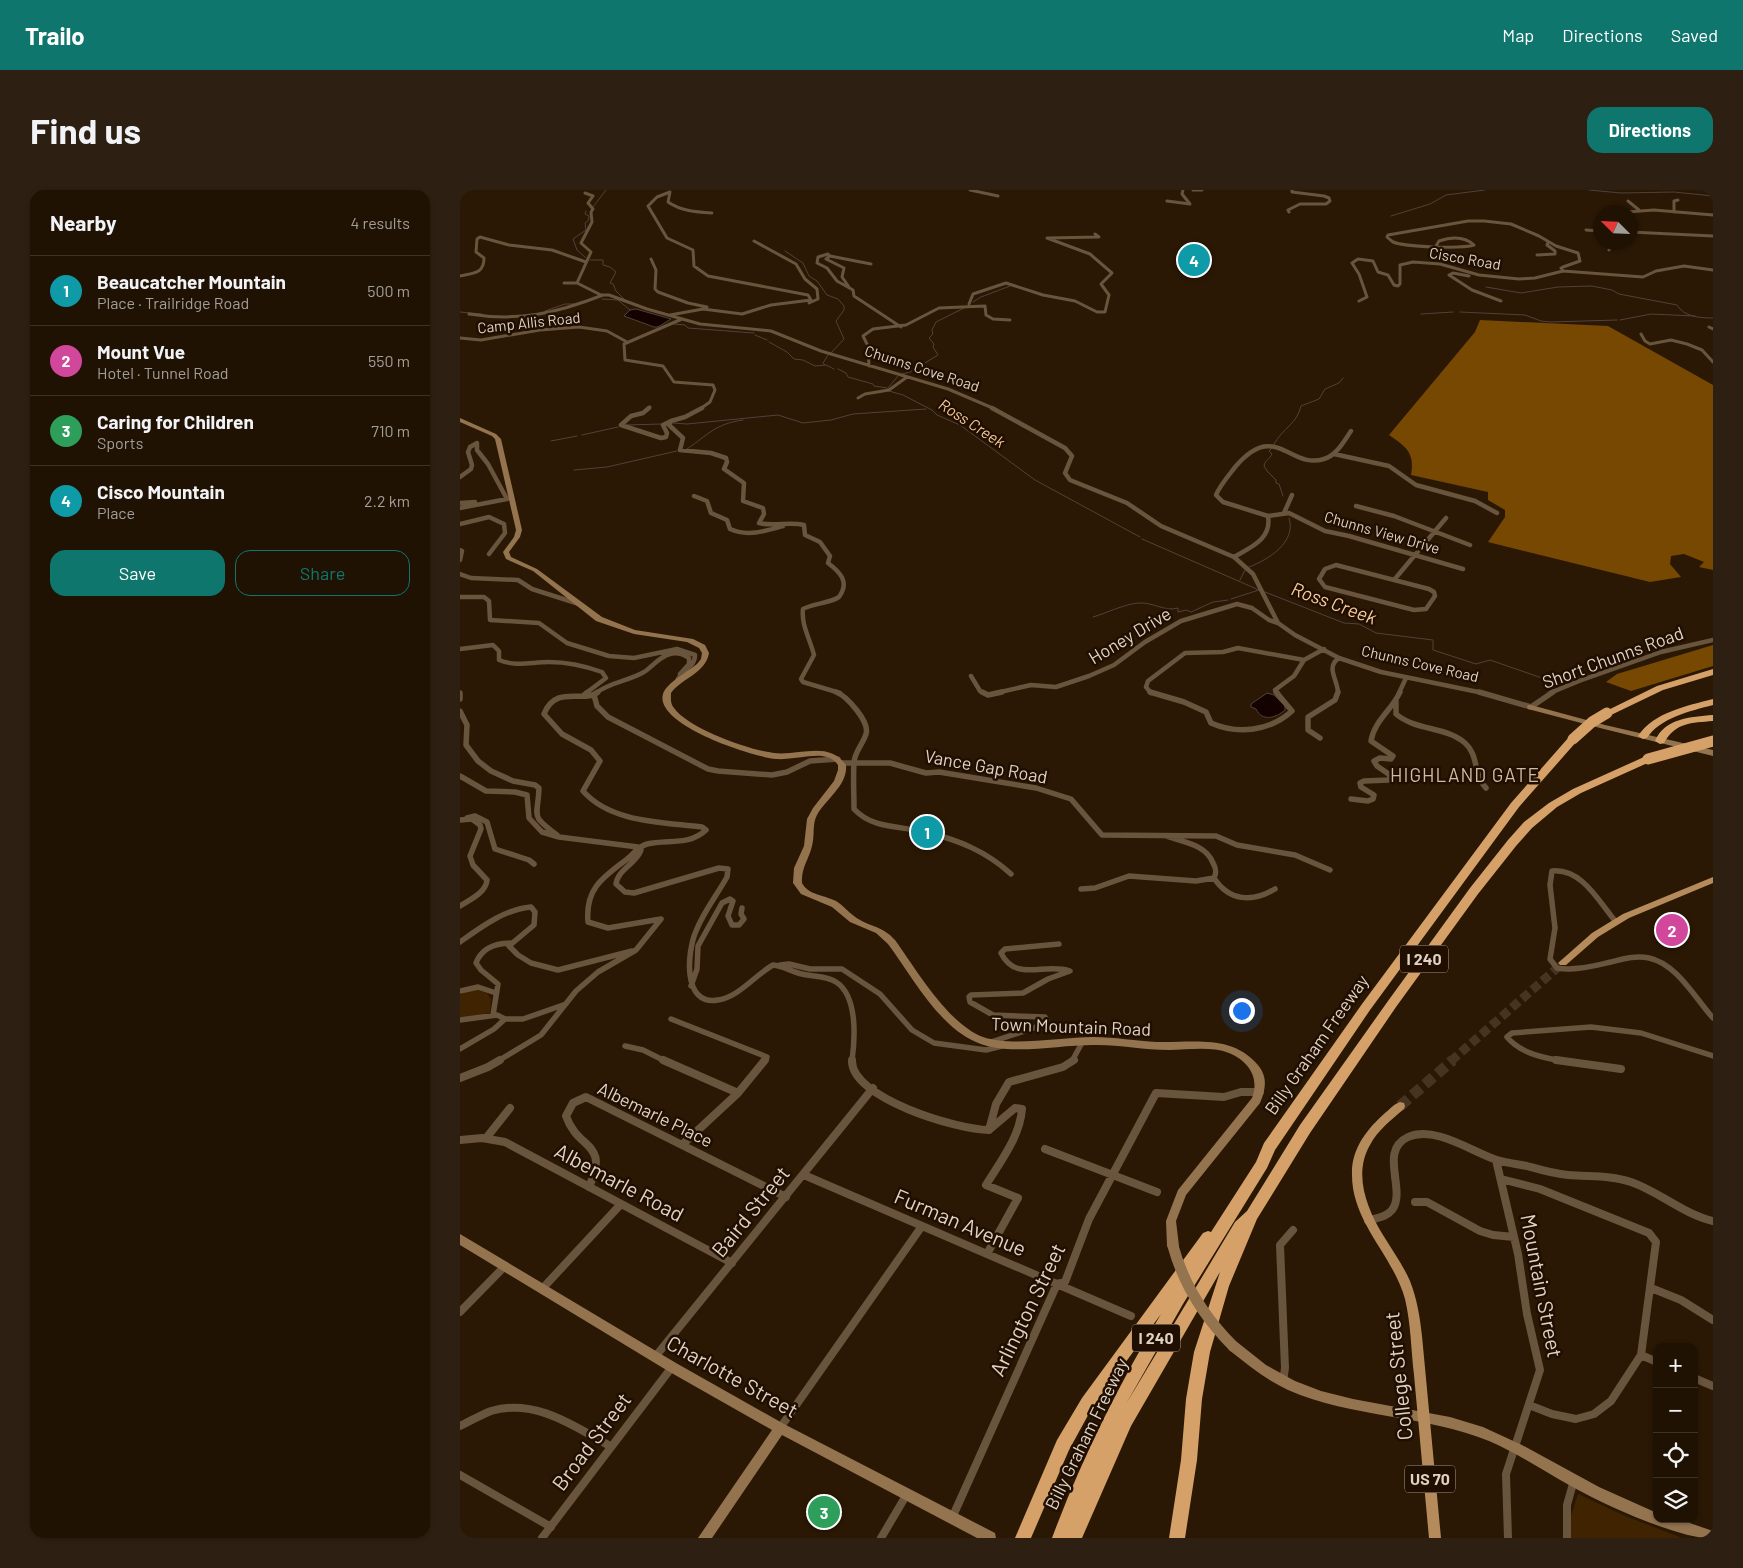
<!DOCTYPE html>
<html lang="en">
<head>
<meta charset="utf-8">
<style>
	:root { --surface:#201203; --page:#2d2012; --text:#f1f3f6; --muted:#a29e9a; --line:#3d3225; --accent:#0f766e }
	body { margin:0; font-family:Barlow,sans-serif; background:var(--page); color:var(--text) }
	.controls { position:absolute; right:15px; bottom:15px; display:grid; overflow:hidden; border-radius:10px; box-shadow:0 1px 4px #0004 }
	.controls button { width:45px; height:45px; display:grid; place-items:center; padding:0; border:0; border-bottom:1px solid var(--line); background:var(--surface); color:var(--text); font:25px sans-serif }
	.compass { position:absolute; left:1133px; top:15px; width:45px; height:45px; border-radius:50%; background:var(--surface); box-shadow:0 1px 4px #0004; rotate:294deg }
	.you { position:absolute; left:781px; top:820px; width:18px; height:18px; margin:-12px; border:4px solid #fff; border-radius:50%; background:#1a73e8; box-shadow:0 0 0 8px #1a73e833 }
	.badge { display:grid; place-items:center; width:32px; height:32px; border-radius:50%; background:var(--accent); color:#fff; font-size:16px; font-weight:700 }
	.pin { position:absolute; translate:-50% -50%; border:2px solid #fff; box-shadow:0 1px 5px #0006 }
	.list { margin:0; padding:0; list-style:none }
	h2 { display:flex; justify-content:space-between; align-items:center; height:65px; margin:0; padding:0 20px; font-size:21px }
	h2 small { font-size:16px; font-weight:400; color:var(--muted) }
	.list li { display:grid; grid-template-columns:32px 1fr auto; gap:15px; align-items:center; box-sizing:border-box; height:70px; padding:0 20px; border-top:1px solid var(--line) }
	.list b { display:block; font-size:19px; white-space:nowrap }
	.list p { margin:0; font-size:16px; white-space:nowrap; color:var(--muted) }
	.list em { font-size:16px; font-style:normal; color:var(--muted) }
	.actions { display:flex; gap:10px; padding:15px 20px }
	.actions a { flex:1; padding:11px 0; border:1px solid var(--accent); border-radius:15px; text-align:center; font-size:18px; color:var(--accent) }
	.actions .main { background:var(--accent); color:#fff }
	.icon { flex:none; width:28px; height:28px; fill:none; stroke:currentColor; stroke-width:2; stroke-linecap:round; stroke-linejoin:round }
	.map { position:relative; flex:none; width:1253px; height:1348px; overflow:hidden; border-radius:15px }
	header { display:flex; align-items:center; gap:30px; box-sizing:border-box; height:70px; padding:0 25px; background:var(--accent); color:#fff }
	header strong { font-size:24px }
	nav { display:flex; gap:28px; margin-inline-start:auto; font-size:18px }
	.intro { display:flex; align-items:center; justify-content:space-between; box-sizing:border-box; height:120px; padding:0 30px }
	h1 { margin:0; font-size:35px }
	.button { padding:12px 22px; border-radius:15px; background:var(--accent); color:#fff; font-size:18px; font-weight:700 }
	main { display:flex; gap:30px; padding:0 30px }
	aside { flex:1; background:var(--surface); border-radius:15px; box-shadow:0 1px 4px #0004 }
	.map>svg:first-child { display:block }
</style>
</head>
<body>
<header>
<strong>Trailo</strong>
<nav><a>Map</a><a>Directions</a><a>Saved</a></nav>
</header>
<div class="intro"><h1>Find us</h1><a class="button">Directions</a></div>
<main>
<aside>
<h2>Nearby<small>4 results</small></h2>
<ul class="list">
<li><span class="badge" style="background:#0f9aa8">1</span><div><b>Beaucatcher Mountain</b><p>Place · Trailridge Road</p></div><em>500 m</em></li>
<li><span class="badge" style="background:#d1479c">2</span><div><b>Mount Vue</b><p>Hotel · Tunnel Road</p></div><em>550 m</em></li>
<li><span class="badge" style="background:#2e9e5b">3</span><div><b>Caring for Children</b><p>Sports</p></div><em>710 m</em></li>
<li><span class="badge" style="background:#0f9aa8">4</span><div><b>Cisco Mountain</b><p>Place</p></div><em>2.2 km</em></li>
</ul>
<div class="actions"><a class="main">Save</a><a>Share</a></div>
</aside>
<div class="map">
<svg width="1253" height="1348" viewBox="0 0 1253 1348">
	<rect width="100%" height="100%" fill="#2a1804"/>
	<path fill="#402300" d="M8,800H20L27,803L31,809L30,823L0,828V805Z
		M1118,1304L1163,1325L1222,1348H1110V1329Z"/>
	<path fill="#764802" d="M1020,130L1148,136L1253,195V380L1239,377L1244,372L1224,364L1211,366L1210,374L1221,387L1190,392L1028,352L1045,327V320L1028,310V302L951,285C955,262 946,257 929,245L1015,142Z
		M1253,455V476L1171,501L1146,492L1157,484Z"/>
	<path fill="#140200" stroke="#51413b" d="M176,119L211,129L198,137H194L164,126L170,120Z
		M807,503L814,505L825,516V520C816,528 802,532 796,519L791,517V514Z"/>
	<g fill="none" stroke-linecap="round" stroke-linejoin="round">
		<path stroke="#51413b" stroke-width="1" d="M1129,0L1161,3L1214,2L1253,6
			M133,17L146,0
			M126,21L125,24L129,26L128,31L125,33L126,40L113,49L117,60L126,68
			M931,26L970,14L986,5L1025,0
			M325,61L343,73L349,86L357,91L367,105L378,109L384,116V120L376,131L384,149L371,163
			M130,70H143V75L150,77L156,82L150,93L153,94L156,101L166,111
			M1026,97L1061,103L1098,97L1132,96L1152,100L1159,104L1217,115C1224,127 1240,128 1253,128
			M142,109L158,110L170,120
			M513,112L521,107L550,96
			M85,121L105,114H114
			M0,122L22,124
			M1000,122L1065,125L1081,131L1091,132L1157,130
			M961,124L993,122
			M1160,130L1191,124L1235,126
			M214,134L225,135L228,138L294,143
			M295,145L307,150
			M309,152L327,162L334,169L343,170L355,176L366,175L374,179
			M365,175L363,173L368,165
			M378,179L386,183L388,187L413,194L414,196L427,198
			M442,184L450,182L478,165L473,157L474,154L469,148L473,144L472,140L476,132L504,118
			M428,198L438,186
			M429,201L443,205L472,220L477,225L500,235L575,290L680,347
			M213,233L227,234L318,225L343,233L371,230L393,224L466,219
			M167,235L201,234
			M122,245L158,237
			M91,251L117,246
			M814,254C823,238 837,234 841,216L859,209L865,199L879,193L883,188
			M812,258L809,261L812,264C810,269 805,270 804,276L807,281L816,290V293L819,294L823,306
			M227,259C249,244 255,234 283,230
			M114,280L147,277L217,261
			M682,349L799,400
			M789,377C808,370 837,352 829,328
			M780,390L785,380
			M805,402L884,433L899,434L916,443L973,450V460L1016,474L1030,470L1082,488
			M771,409L799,400
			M633,427C647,423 664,414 679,413C693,412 705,422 718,418V422L726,420L731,422L753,412L768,410"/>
		<path stroke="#453421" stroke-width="9" stroke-dasharray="9 4.5" stroke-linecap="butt" d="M991,871L1103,773"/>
		<path stroke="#453421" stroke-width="11" stroke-dasharray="11 5.5" stroke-linecap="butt" d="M940,916L993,870"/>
		<path stroke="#69543e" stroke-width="3" d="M510,0L538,6
			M733,0H742
			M125,3L133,6L128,13L133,19L131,22L132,32L121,53L131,62L117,93L141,105H149L187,119L240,134L311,141L361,161L488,199L535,219
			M707,11L730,14L722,4L723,0
			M1168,11L1179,20
			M829,22L828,20L840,14H866L870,11L869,8L864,6L832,2V0
			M1167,22L1194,20L1253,25
			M1214,22V11L1218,10
			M1126,40L1140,41
			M1170,42L1253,46
			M294,51L336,74L345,89L357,99L358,109L349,113
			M976,56L979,51C991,47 1004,46 1014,55C1002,59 945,57 933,52C933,52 928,48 927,47L928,45L1008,31H1024L1051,34L1079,46L1096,56L1118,63L1120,71L1103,77L1101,78L1103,81
			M1149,60L1154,52
			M1077,65L1095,64V61L1087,55L1088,52
			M370,66L411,74
			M191,69L196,80L195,99L198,102L228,113L247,117
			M0,86C13,83 24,84 24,68L16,62L17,49L20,47L49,55L92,60L126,72
			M1009,86L993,83L989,85L1012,100L1041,111
			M104,93H117
			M389,97L382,87L384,78L366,69L370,66L368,64L358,67L357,73L367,78L377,91L393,100L394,106L441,137
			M899,111L907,107L899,84L892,73L898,69L913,71L918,82L928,85L934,95L938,96L940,94V75L953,72L980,74L1019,85L1059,89L1075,88L1103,81L1183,87L1196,81L1224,76L1253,80
			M509,114L513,104L546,93L583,105L615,111L637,122H645L649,105L641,94L652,83L630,64L587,48L639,47L635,44
			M9,124C59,132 97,123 143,105
			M210,125L243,119L282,124L311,115L351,110L348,105L248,86L234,76L233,60L207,48L188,16L197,7L210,2L208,12C221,21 236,22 252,23
			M222,129L164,154L165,170L203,176L214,192L253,195L255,200L250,212L240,219
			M1249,137L1253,139
			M1181,144L1185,151L1190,154L1211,150L1227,154L1242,160L1253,172
			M0,148L21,150L80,140L119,137L147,141L167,152
			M409,176L408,156L403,146L413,139L446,135L479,118L525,116L526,125L533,129L550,130
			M398,208L405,204L429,200L447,187
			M187,219L190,217"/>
		<path stroke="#69543e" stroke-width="4.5" d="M189,218L183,223L171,226L161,235L201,248L206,247L207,243L203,235L211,231
			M242,218L225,227L211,231L209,235L223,248L220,260L251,263L266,268L267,272L264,279L284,293L283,311L303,318L304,324L299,333C314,337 329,331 344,335L345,345L360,352L370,366L368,373C380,382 390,392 379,407C368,414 354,413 343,419C341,435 350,449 354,465L341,489L343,492L380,503
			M532,218L605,258L612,266L605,283L610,290L667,313L701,336L774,367L793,384L818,433L835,445L879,468L921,482L1023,503
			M874,264L929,276L956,295L1015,311L1037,323
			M0,287L11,279L12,275L8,262L10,257L17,253V260L28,274L47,309L0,318
			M234,306L247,311L251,323L267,330L270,339C287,347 306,341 323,336
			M0,313L15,312
			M896,316L934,326L1010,355
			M824,323L832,305
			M808,326L763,312L756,305C760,295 769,285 776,276C816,230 830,280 864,269C877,265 884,251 891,241
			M808,326L829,323L865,341L889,346L1003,379
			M0,334L29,327L44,334L45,343L29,364
			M0,360L2,361L0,370
			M774,367C791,357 812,349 808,326
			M876,375L969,399L974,402L975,406L966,419L954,420L865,397L859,389L865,379Z
			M0,384L11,388L58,390L72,399L119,414
			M934,390L986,328
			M0,407H24L29,411L30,430L79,433L107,453L149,466L174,468L217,459L235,465C235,478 221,480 217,491
			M0,459L33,455L39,461V470C56,477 71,472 89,472C107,472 125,476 142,482L146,488L126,503
			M844,470L864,459
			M511,486L520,501L524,503
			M136,503C150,492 169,491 184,482C193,476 199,467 210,464C217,462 223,464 229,468V474L220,484
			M536,503L571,495L596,497L629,486L654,475L685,452L721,431L777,414L792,418L809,430L818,433
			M691,503L686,497L688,491L725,463L763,462L778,458L844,470L834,486L815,500L818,503
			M878,503C878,490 865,477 879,468
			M939,503L946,488
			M1090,503L1119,491L1201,462L1253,450"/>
		<path stroke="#69543e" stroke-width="5.5" d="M376,502C387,506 410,532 406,544C403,554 395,561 394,572C393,587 394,604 394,619C412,639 441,636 466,642C498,650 526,661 551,684
			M522,502L528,505L542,502
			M690,502L724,512L746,522L751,533C778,545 810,541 832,521L816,502
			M1019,502L1071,517L1093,502
			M0,503V509
			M124,505L128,502
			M134,505L137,516L148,527L248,579L258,581L312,585L327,582L350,571L378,569
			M936,511V524C956,541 985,536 1005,553C1019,565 1013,585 1026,598
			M0,521L7,535L6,555L18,571L31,581L53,591L75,595L79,598C78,628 69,624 97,645
			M860,548L848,540V527L875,510L878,502
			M933,566L911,551C914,531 932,520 940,502
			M381,573H430L466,583L479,582L576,598L611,609L642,645L756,646L777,655L835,665L870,680
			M0,586L26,601L55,602L67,605L69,628L82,642L99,647L178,657L181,660C176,674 158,679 156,694L165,702L174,703L259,678L268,679L267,687C257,705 244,721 236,741C227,762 222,816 258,810C279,807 295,785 313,775C324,776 332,782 342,784C353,787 366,785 376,792C398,806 395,849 392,871
			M891,609L908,611L913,609L914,605L901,597L900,593L904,591L929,590L930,585L917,576L914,571L920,568L931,569L933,566
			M7,628L15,626L27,632L35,659L69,670L74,674
			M0,630L12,629L20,635L21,639L10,666L13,675L27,690C26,703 9,710 0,716
			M754,688C769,711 792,713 815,699
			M621,699L635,698L669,686L736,691L754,688C757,682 756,678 753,673C746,654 722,652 706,646
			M1156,732C1139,712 1122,678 1092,681L1090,695L1095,738L1090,769L1097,778C1115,781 1133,776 1151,772C1163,769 1176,765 1189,768C1217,774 1235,808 1253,828
			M0,752C21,737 45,719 71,717L75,722L74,735L49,756L58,765L71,773L98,780L172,761
			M320,775L329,774L350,779H382L420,804L452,840L474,853L526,860L542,856
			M231,796L237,779L238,756L262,713L270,709L273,711L268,726L272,735H279L284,729L281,724L282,718
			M0,801L18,797L36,803
			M33,825L38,794L21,780L16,773C22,757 36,753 52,753
			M211,829L307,867L304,871
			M0,830L37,825L45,829
			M531,852L574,838L587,830L585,827L533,825L510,812L509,807L511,805L563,803L588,789L610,781C584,772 556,793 541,763L545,759L599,754
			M165,856L183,860L205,871
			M0,859L34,839L45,829H63L106,814
			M38,871L81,845L116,801L138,782L176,760L201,729L148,738L128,732C125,699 143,687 166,670C174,664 177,657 187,654C208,649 229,656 246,640L242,637C203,632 151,633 123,601L140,571L131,560L102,544L84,524C96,494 123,514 138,502
			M612,871L623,851
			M1103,871C1083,868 1060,863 1047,847L1052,843L1131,837L1181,843L1253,866"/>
		<path stroke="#69543e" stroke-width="8" d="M203,870L278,903
			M392,870C390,908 498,940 529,940L555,918L562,919C560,947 540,972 526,995L558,1008L527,1064
			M1096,870L1161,879
			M0,888L28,877L40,870
			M529,940L536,914L549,892L603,877L614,870
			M27,947L50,918
			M0,950L22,948L45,952L272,1073
			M223,954L278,903L305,870
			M585,959L697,1002
			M1036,970L1058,1064L1067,1124L1080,1180L1046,1284L1048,1348
			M344,985L671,1126
			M1041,989L1080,999L1189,1043L1196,1052L1181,1165L1151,1211L1134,1224L1116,1229L1092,1224L1069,1215
			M129,997C150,951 118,961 106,926L113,913L126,907L326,1007
			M955,1012H967L1020,1041L1033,1045L1054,1047
			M908,1031C915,1028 927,1027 932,1020C947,1000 918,961 948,947C975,935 1012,962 1037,970C1047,973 1057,974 1067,976C1081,980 1094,984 1108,985C1129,987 1151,985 1171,992C1200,1002 1223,1024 1253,1031
			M1191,1098L1221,1110L1253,1130
			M82,1099L161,1014
			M0,1122L45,1076
			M1181,1165L1197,1172
			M195,1167L413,898
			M1234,1188L1253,1196
			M823,1192L825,1178L820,1055L833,1040
			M0,1236C10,1231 21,1225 31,1221C75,1208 114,1236 150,1256
			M320,1238L462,1036
			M0,1285L91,1337
			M492,1328L597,1094L605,1092L629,1029L696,903L764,907L781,902H800
			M82,1348L212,1177
			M421,1348L447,1304
			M1107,1348V1315L1114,1290"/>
		<path fill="#94734f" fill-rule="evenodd" d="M0,228L36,244L41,249L62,340L60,347L49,362L51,367L77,379L142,427L175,440L233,449L245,455L249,463C246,483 222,488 211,503C211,509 210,513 214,518C229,539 289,560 314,563C339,566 369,550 386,575C388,595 366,609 357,625C352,634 355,645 352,656C349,669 341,678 342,693C348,705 364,705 376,711C383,715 388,722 394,726C408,737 422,735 435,750C456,779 488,834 523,847C551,857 602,847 633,847C655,847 676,851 697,852C732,853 771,844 797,874C808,886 806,899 800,913L726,1005L716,1031L719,1056L717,1059L713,1061L709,1059L707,1056L706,1031L718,1000L792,908C800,887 788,871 769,863C750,856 728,860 709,860C684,860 661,855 637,855C601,854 549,867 516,852C478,836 452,786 428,754L416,743L390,732L372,717L341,704L333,693L334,678L344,656L347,629L353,618L374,591L378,580V575C374,569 369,567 362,566C347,565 331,570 316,569C293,567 194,535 203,504C206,493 229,481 237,474L241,469L242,463L239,458L227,452L174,444L136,431L73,381L46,369L43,362L54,347L56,340L35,249L32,246L0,232Z
			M1068,515H1071L1145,535L1253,560V566L1144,539L1068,519L1067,517Z
			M0,1044L216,1173L324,1234L535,1343L536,1348H517L322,1245L252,1348H238L312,1240L208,1181L0,1055Z
			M773,1151L777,1152L806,1175L835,1191L861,1201L893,1209L990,1227L1023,1237L1062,1255L1139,1297L1197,1323V1329H1218L1253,1341V1348C1232,1348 1221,1343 1202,1337C1170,1326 1138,1311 1109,1295C1082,1280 1057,1263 1029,1251C965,1225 893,1228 828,1200C806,1190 788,1175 769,1160L767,1156L769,1152Z"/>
		<path fill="#b68b5c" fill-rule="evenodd" d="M1253,687V693L1169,728L1138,747L1106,775H1100L1098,773L1132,743L1163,724Z
			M940,912L944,913L945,916L944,919C931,930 918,940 910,955C893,984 907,1019 923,1045C932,1060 943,1075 950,1091C957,1109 960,1127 962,1146L981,1348H969C964,1294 959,1239 954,1185C951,1160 951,1134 945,1109C933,1065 892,1033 892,985C891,959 907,939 925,923C930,919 934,914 940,912Z"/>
		<path fill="#d5a168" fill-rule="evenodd" d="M1253,479V485L1203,500L1151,525L1147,526L1142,523L1197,496Z
			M1253,509V515C1230,521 1200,528 1187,548L1183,549L1178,546C1194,522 1227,516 1253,509Z
			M1253,525V531C1231,533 1216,532 1204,553L1200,554L1195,551C1205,528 1230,527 1253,525Z
			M1113,546L1118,549L1117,551L1059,617L910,820L815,960L807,978L723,1114L666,1214L775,1032L787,1021L840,935L928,811L1010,698L1048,650L1064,632L1089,613L1113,599L1184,567H1192L1193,569L1192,571L1121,603L1097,617L1072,638L1056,656L1018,704L936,817L850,943L797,1029L769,1096L750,1162L742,1209L737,1270L725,1348H709L721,1270L726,1209L734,1162L760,1082L671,1236L622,1348H592C621,1270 658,1196 701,1124L632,1218L609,1260L571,1348H555L597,1250L622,1208L743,1043L748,1041L751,1042L796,972L804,953L902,814L1051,613L1109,547Z"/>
		<path stroke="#94734f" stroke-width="11" d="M713,1056C724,1096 744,1127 773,1156"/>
		<path stroke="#d5a168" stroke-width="11" d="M1113,549L1132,532L1147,523
			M1188,569L1253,551"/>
	</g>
	<g text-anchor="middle" stroke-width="5" stroke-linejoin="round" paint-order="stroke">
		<g font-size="15" fill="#dfd3c6" stroke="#200f00">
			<text transform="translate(1005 69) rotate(10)" y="5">Cisco Road</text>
			<text transform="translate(69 133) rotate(-6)" y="5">Camp Allis Road</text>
			<text transform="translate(462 179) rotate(18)" y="5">Chunns Cove Road</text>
			<text transform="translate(922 343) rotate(16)" y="5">Chunns View Drive</text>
			<text transform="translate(960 474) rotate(13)" y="5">Chunns Cove Road</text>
		</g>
		<g font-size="16" font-style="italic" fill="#f5ca9d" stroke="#200f00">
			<text transform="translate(512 233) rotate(33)" y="6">Ross Creek</text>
		</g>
		<g fill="#200f00" stroke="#a6988b" stroke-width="1">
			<rect x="940" y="755.5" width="48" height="27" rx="4"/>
			<rect x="672" y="1134.5" width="48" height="27" rx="4"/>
			<rect x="945" y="1275.5" width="50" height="27" rx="4"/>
		</g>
		<g font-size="16" font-weight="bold" fill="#dfd3c6">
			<text x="964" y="775">I 240</text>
			<text x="696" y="1154">I 240</text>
			<text x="970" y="1295">US 70</text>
		</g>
		<g font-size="18" fill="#dfd3c6" stroke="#200f00">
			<text transform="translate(670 446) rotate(-31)" y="6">Honey Drive</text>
			<text transform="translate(1153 468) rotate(-20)" y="6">Short Chunns Road</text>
			<text transform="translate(526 577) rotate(10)" y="6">Vance Gap Road</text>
			<text transform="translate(611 837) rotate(2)" y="6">Town Mountain Road</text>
			<text transform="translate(857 855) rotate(-55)" y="6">Billy Graham Freeway</text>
			<text transform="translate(195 925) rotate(26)" y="6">Albemarle Place</text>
			<text transform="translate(627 1244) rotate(-64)" y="6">Billy Graham Freeway</text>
		</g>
		<g font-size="19" font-style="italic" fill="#f5ca9d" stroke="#200f00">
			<text transform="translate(874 413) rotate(20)" y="7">Ross Creek</text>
		</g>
		<g font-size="19" letter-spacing="1" fill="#d3bba2" stroke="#200f00">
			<text x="1005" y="592">HIGHLAND GATE</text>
		</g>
		<g font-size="21" fill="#dfd3c6" stroke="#200f00">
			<text transform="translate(159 993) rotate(28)" y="7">Albemarle Road</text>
			<text transform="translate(291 1022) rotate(-51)" y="7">Baird Street</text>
			<text transform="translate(500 1033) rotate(23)" y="7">Furman Avenue</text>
			<text transform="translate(1081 1096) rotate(79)" y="7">Mountain Street</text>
			<text transform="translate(568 1120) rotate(-64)" y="7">Arlington Street</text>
			<text transform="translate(939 1186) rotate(-96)" y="7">College Street</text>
			<text transform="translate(272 1187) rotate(29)" y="7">Charlotte Street</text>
			<text transform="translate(132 1252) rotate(-53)" y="7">Broad Street</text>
		</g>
	</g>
</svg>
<div class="controls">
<button>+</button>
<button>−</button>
<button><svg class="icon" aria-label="locate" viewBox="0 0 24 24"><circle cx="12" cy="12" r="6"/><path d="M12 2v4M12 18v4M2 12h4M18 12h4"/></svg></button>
<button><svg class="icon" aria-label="layers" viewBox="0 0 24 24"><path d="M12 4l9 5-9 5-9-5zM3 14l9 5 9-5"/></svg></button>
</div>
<svg class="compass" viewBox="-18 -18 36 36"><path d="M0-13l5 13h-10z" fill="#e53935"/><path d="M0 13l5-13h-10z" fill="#a29e9a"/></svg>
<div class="you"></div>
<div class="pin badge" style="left:467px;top:642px;background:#0f9aa8">1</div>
<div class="pin badge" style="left:1212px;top:740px;background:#d1479c">2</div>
<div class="pin badge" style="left:364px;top:1322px;background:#2e9e5b">3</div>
<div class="pin badge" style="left:734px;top:70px;background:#0f9aa8">4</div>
</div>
</main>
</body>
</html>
